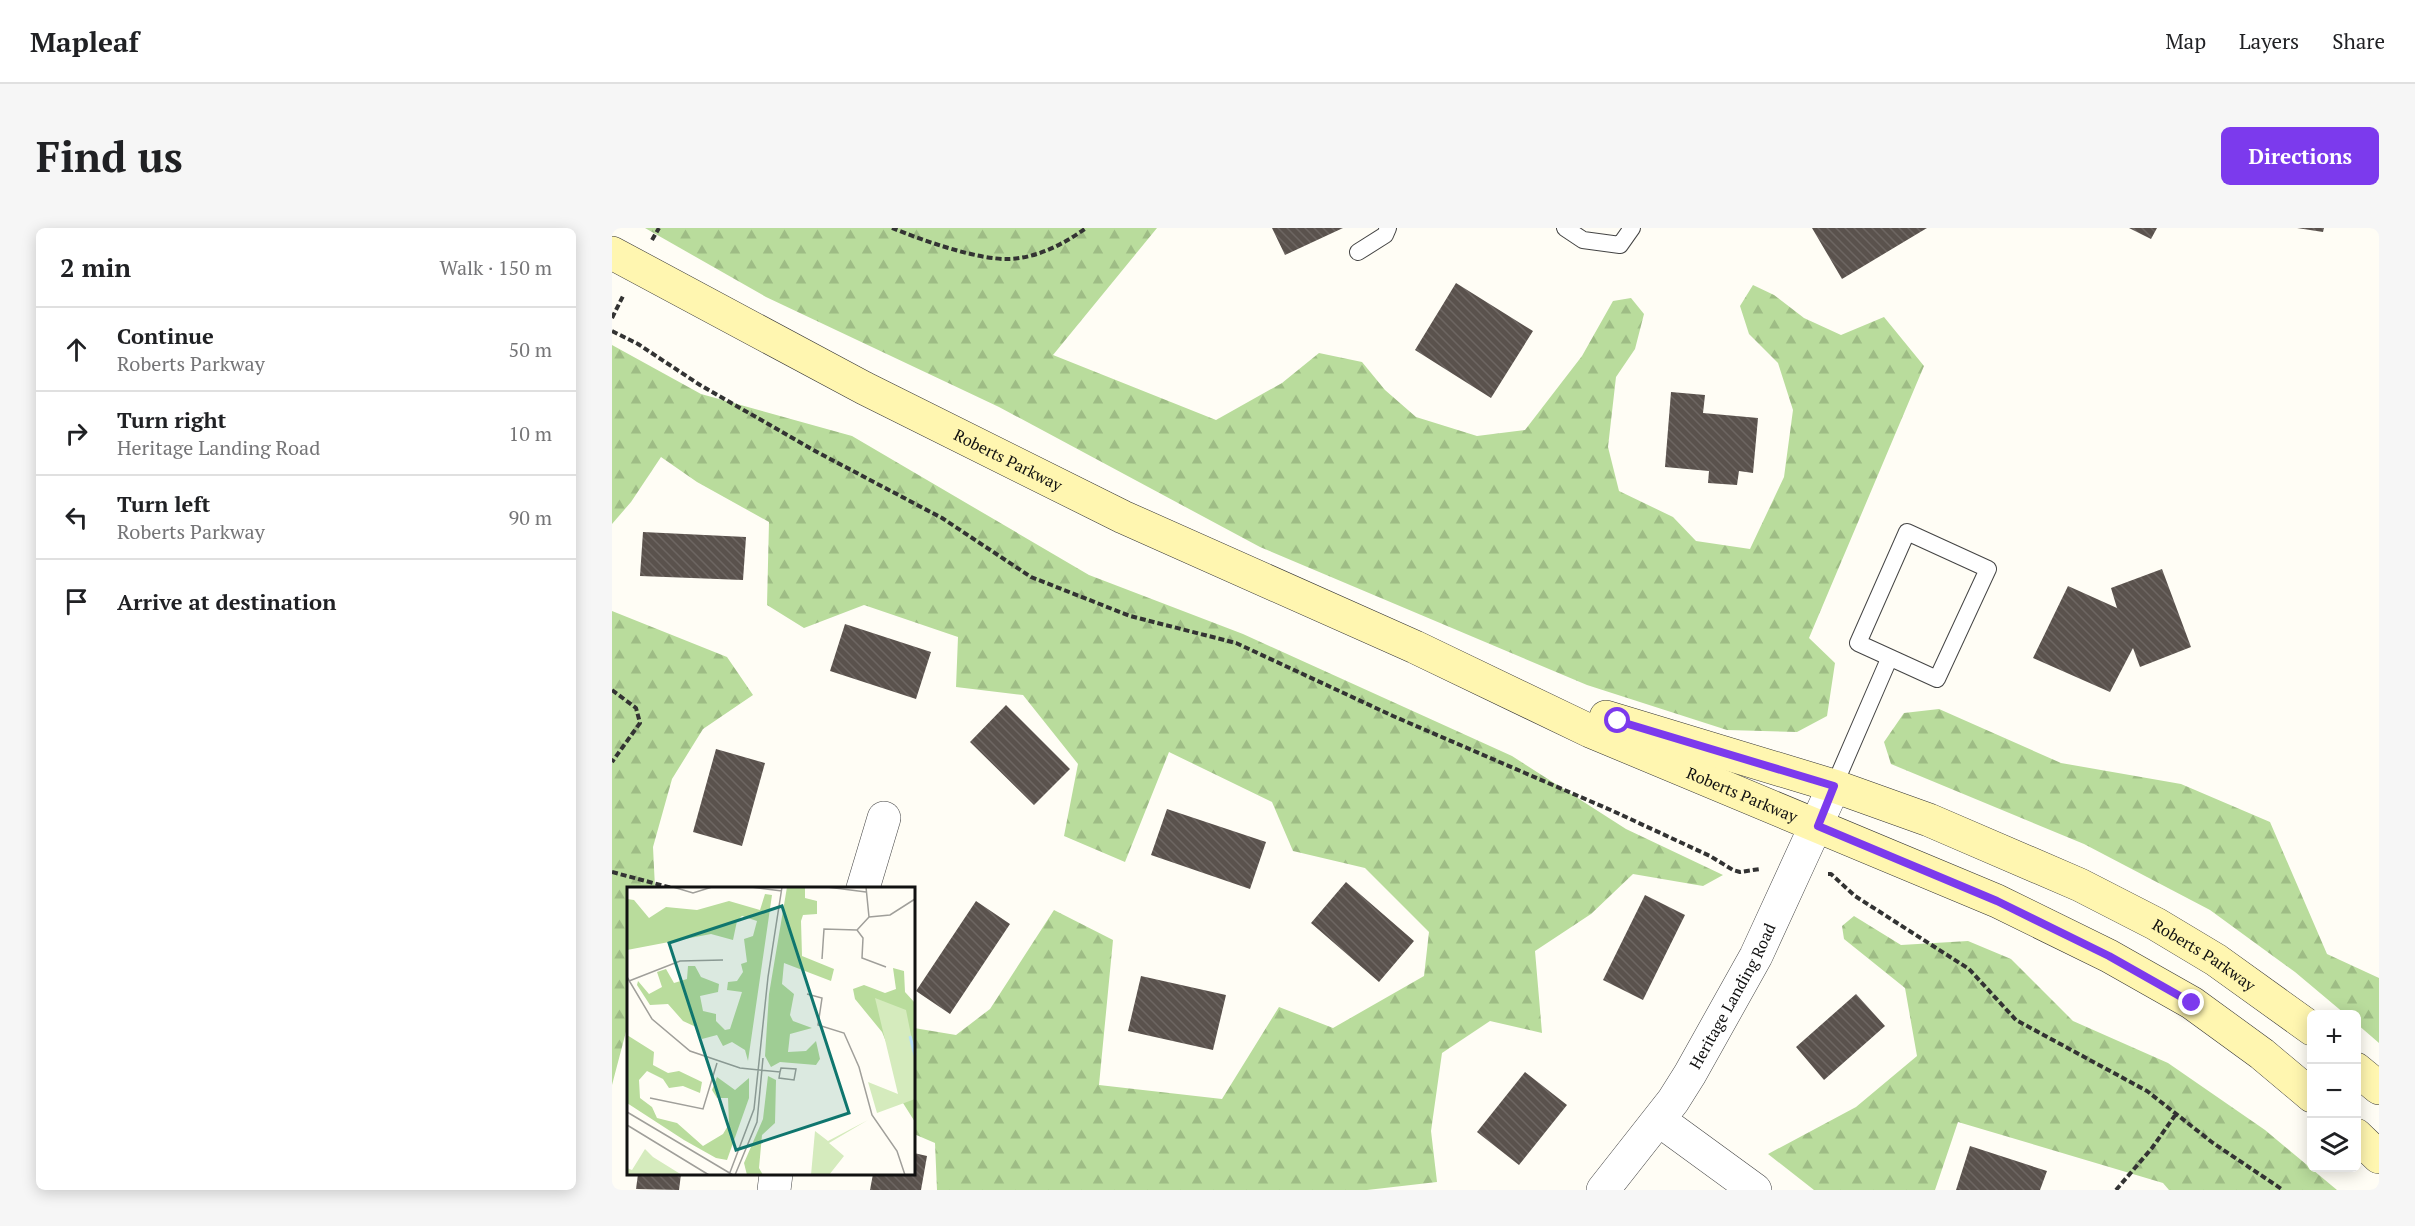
<!DOCTYPE html>
<html lang="en">
<head>
<meta charset="utf-8">
<style>
	:root { --surface:#fff; --page:#f6f6f6; --text:#202124; --muted:#757577; --line:#e0e0e0; --accent:#7c3aed }
	body { margin:0; font-family:"PT Serif",serif; background:var(--page); color:var(--text) }
	.controls { position:absolute; right:18px; bottom:18px; display:grid; overflow:hidden; border-radius:9px; box-shadow:0 3px 15px #0003 }
	.controls button { width:54px; height:54px; display:grid; place-items:center; padding:0; border:0; border-bottom:2px solid var(--line); background:var(--surface); color:var(--text); font:30px sans-serif }
	.stop { position:absolute; width:18px; height:18px; margin:-14px; border:4px solid #7c3aed; border-radius:50%; background:#fff }
	.stop.end { background:#7c3aed; border-color:#fff; box-shadow:0 2px 6px #0008 }
	.list { margin:0; padding:0; list-style:none }
	h2 { display:flex; justify-content:space-between; align-items:center; height:78px; margin:0; padding:0 24px; font-size:26px }
	h2 small { font-size:20px; font-weight:400; color:var(--muted) }
	.list li { display:grid; grid-template-columns:39px 1fr auto; gap:18px; align-items:center; box-sizing:border-box; height:84px; padding:0 24px; border-top:2px solid var(--line) }
	.list b { display:block; font-size:22px; white-space:nowrap }
	.list p { margin:0; font-size:20px; white-space:nowrap; color:var(--muted) }
	.list em { font-size:20px; font-style:normal; color:var(--muted) }
	.icon { flex:none; width:33px; height:33px; fill:none; stroke:currentColor; stroke-width:2; stroke-linecap:round; stroke-linejoin:round }
	.map { position:relative; flex:none; width:1767px; height:962px; overflow:hidden; border-radius:9px }
	header { display:flex; align-items:center; gap:36px; box-sizing:border-box; height:84px; padding:0 30px; background:var(--surface); border-bottom:2px solid var(--line) }
	header strong { font-size:28px }
	nav { display:flex; gap:33px; margin-inline-start:auto; font-size:21px }
	.intro { display:flex; align-items:center; justify-content:space-between; box-sizing:border-box; height:144px; padding:0 36px }
	h1 { margin:0; font-size:42px }
	.button { padding:15px 27px; border-radius:9px; background:var(--accent); color:#fff; font-size:21px; font-weight:700 }
	main { display:flex; gap:36px; padding:0 36px }
	aside { flex:1; background:var(--surface); border-radius:9px; box-shadow:0 3px 15px #0003 }
	.map>svg:first-child { display:block }
</style>
</head>
<body>
<header>
<strong>Mapleaf</strong>
<nav><a>Map</a><a>Layers</a><a>Share</a></nav>
</header>
<div class="intro"><h1>Find us</h1><a class="button">Directions</a></div>
<main>
<aside>
<h2>2 min<small>Walk · 150 m</small></h2>
<ul class="list">
<li><svg class="icon" aria-label="ahead" viewBox="0 0 24 24"><path d="M12 20V5M6 11l6-6 6 6"/></svg><div><b>Continue</b><p>Roberts Parkway</p></div><em>50 m</em></li>
<li><svg class="icon" aria-label="right" viewBox="0 0 24 24"><path d="M7 20v-9h11M14 6l5 5-5 5"/></svg><div><b>Turn right</b><p>Heritage Landing Road</p></div><em>10 m</em></li>
<li><svg class="icon" aria-label="left" viewBox="0 0 24 24"><path d="M17 20v-9H6M10 6l-5 5 5 5"/></svg><div><b>Turn left</b><p>Roberts Parkway</p></div><em>90 m</em></li>
<li><svg class="icon" aria-label="arrive" viewBox="0 0 24 24"><path d="M6 21V4h12l-3 4 3 4H6"/></svg><div><b>Arrive at destination</b></div></li>
</ul>
</aside>
<div class="map">
<svg width="1767" height="962" viewBox="0 0 1767 962">
	<defs>
		<pattern id="forest-firs" width="22" height="20" patternUnits="userSpaceOnUse" patternTransform="scale(1.5)"><rect width="22" height="20" fill="#b9dc9c"/><path d="M5 1l3.5 6h-7zM16 11l3.5 6h-7z" fill="#9ebc85"/></pattern>
		<pattern id="building-back-hatch" width="6" height="6" patternUnits="userSpaceOnUse" patternTransform="scale(1.5)"><rect width="6" height="6" fill="#5a524d"/><path d="M-1 5l2 2M0 0l6 6M5-1l2 2" fill="none" stroke="#6d6662"/></pattern>
	</defs>
	<rect width="100%" height="100%" fill="#fffdf5"/>
	<path fill="url(#forest-firs)" d="M33,0H545L441,127L604,192L670,155L707,125L750,134L773,162L804,189L865,208L913,202L970,128L1001,73L1019,70L1032,86L1023,121L1004,149L996,219L1007,263L1061,289L1084,313L1138,321L1172,249L1181,182L1166,135L1137,106L1128,78L1141,57L1162,67L1192,90L1229,107L1272,89L1312,138L1197,410L1223,435L1215,488L1185,504L1115,502L975,457L648,319L387,179L154,69Z
		M0,117L89,166L240,208L477,347L631,406L900,528L1014,601L1111,647L1091,658L1021,646L979,686L923,723L930,805L878,793L830,825L819,903L825,954L755,962H325L323,915L302,906V800L344,807L378,781L442,682L501,712L487,857L610,871L667,779L721,800L812,748L817,704L753,640L681,623L660,574L557,524L513,634L452,608L466,536L411,467L344,459L346,409L252,377L192,400L155,377L157,294L85,254L49,229L19,274L0,296Z
		M0,383L115,429L141,467L91,501L60,551L41,619L43,660H16V796L0,857Z
		M1327,481L1449,535L1569,556L1658,594L1715,726L1767,750V815L1745,796L1744,786H1733L1683,744L1598,682L1472,616L1279,536L1272,514L1292,485Z
		M1242,688L1289,717L1356,713L1399,731L1461,793L1556,835L1653,902L1725,962H1557L1551,955L1346,894L1323,962H1202L1156,926L1244,879L1305,828L1293,760L1232,711L1230,698Z"/>
	<path fill="url(#building-back-hatch)" d="M660,0H731L673,27Z
		M1200,0H1315L1230,51Z
		M1517,0H1545L1539,11Z
		M1685,0H1712L1711,4Z
		M844,55L921,103L879,170L803,122Z
		M1059,164L1093,167L1091,185L1146,190L1141,245L1127,243L1125,257L1096,255L1097,243L1053,239Z
		M31,304L134,309L131,352L28,348Z
		M1550,341L1579,419L1528,439L1521,420L1498,464L1421,430L1456,358L1505,380L1499,360Z
		M233,396L319,424L304,471L218,443Z
		M394,477L458,541L422,577L358,514Z
		M104,521L153,535L130,618L81,604Z
		M555,581L654,614L638,661L539,627Z
		M734,654L802,713L767,754L699,695Z
		M1033,667L1073,687L1031,772L991,752Z
		M364,673L398,696L338,786L304,763Z
		M529,748L614,767L601,822L516,803Z
		M1244,766L1273,798L1212,852L1184,819Z
		M913,844L955,877L907,937L865,904Z
		M1358,918L1435,943L1428,962H1344Z
		M302,925L315,928L309,962H258L261,946H302Z
		M26,946H69L67,962L24,961Z"/>
	<g fill="none" stroke-linecap="round" stroke-linejoin="round">
		<g stroke="#444" stroke-width="18">
			<path id="lane" d="M953,0L971,12L1008,17L1020,0
				M746,24L773,7L776,0
				M1295,304L1376,341L1325,451L1246,415Z
				M1222,558L1277,431"/>
		</g>
		<g stroke="#444" stroke-width="34">
			<g id="street">
				<path d="M251,660L272,590"/>
				<path d="M1047,892L1143,962"/>
				<path d="M162,962L164,946"/>
				<path id="s1" d="M991,962L1061,873L1078,846L1144,728L1222,558"/>
			</g>
		</g>
		<g stroke="#333" stroke-width="34">
			<g id="secondary">
				<path id="s2" d="M0,25L252,160L511,289L803,419L978,503L1385,673L1497,728L1580,775L1650,826L1700,868"/>
				<path id="s3" d="M994,489L1222,558L1317,592L1468,657L1544,696L1604,732L1700,801"/>
				<path d="M1744,841L1767,860"/>
				<path d="M1744,907L1767,929"/>
			</g>
		</g>
		<path stroke="#333" stroke-width="4" stroke-dasharray="6 3" stroke-linecap="butt" d="M280,0C310,12 365,32 397,31C425,30 452,16 474,0
			M40,12L47,0
			M0,90L12,66
			M0,103L26,116L88,157L205,224L330,290L419,349L518,388L624,415L781,488L1001,583L1098,628L1121,642L1128,644L1148,641
			M0,462L24,480L28,495L0,534
			M0,644L60,660
			M1216,646H1219L1243,668L1357,741L1404,792L1535,863L1601,915L1671,962
			M1504,962L1540,920L1564,886"/>
		<use href="#lane" stroke="#fff" stroke-width="16"/>
		<use href="#street" stroke="#fff" stroke-width="33"/>
		<use href="#secondary" stroke="#fff6b0" stroke-width="33"/>
	</g>
	<g fill="none" stroke-linecap="round" stroke-linejoin="round">
		<path stroke="#7c3aed" stroke-width="8" d="M1006,493L1222,558L1206,598L1385,673L1497,728L1580,775"/>
	</g>
	<g text-anchor="middle" stroke-width="6" stroke-linejoin="round" paint-order="stroke">
		<g font-size="16" fill="#111" stroke="#fff">
			<text dy="6" stroke="none"><textPath href="#s2" startOffset="447">Roberts Parkway</textPath></text>
			<text dy="6" stroke="none"><textPath href="#s2" startOffset="1254">Roberts Parkway</textPath></text>
			<text dy="6" stroke="none"><textPath href="#s3" startOffset="646">Roberts Parkway</textPath></text>
			<text dy="6" stroke="none"><textPath href="#s1" startOffset="234">Heritage Landing Road</textPath></text>
		</g>
	</g>
	<g transform="translate(15 659)">
		<rect width="288" height="288" fill="#fffdf5"/>
		<path d="M160,0H178V11L190,14V27L176,28L174,34L175,69L207,82L204,94L157,76L155,97L167,107L163,128L166,134L185,141L163,147L161,165L179,164L189,154L193,172L189,178L153,175L144,180L138,169L142,107ZM138,7L145,8L121,174L118,163L105,155L96,159L90,148L75,152L69,140L56,134L41,117L23,118L10,98L11,94L22,107L35,100L30,85L39,82L47,96L60,92L61,79H68L74,90L92,97L91,105L73,109L76,124L89,127V134L98,143L103,142L115,105L100,103L101,95L110,94L116,85L114,77L120,75L117,52L126,49L130,34L115,29L110,34L106,53L84,47L0,63V12L7,13L22,31L39,20L70,23L102,14L133,23ZM266,81L277,84L278,105L288,116V235L276,216L271,184L255,145L228,112L226,102L237,98L258,106L269,102ZM0,148L27,165L26,178L41,186L52,184L75,195L73,206L56,199L42,201L36,192L20,184L12,193L13,211L25,220L30,231L50,236L76,259L96,247L102,237L101,211H90L85,203L90,190L108,203L122,191V211L100,273L89,271L57,253L0,216ZM141,189L149,193L148,236L135,248L132,281L136,288H120L117,276L136,232Z" fill="#b9dc9c"/>
		<path d="M248,111L279,123L288,168V212L250,226L241,195L271,207ZM241,233L202,256L217,269L202,288H184L188,244L201,254ZM18,262L26,270L55,288H0V281L5,283Z" fill="#d5ebbd"/>
		<path fill="none" stroke="#b9e0f7" stroke-width="3" d="M283,149L288,168"/>
		<path fill="none" stroke="#a09f9a" stroke-width="1.5" d="M46,0L66,6L85,0M124,0L155,4M200,0L239,5M239,0L242,30M242,30L230,43L236,51L235,71L259,80M242,30L263,28L288,12M195,72L197,42L230,43M0,90L25,132L63,164L113,181L153,185L154,181L169,182L167,193L152,191L153,185M2,94L53,74L96,73M180,107L195,111L191,138L217,146L232,180L245,228L270,264L278,288M23,211L76,222L90,176M0,225L106,288M0,238L82,288M102,288L127,222L141,90L155,0M108,288L130,235L136,171"/>
		<path fill="#0f766e" fill-opacity="0.15" stroke="#0f766e" stroke-width="3" d="M155,19L222,226L109,263L42,56Z"/>
		<rect width="288" height="288" fill="none" stroke="#111" stroke-width="3"/>
	</g>
</svg>
<div class="controls">
<button>+</button>
<button>−</button>
<button><svg class="icon" aria-label="layers" viewBox="0 0 24 24"><path d="M12 4l9 5-9 5-9-5zM3 14l9 5 9-5"/></svg></button>
</div>
<div class="stop" style="left:1006px;top:493px"></div>
<div class="stop end" style="left:1580px;top:775px"></div>
</div>
</main>
</body>
</html>
